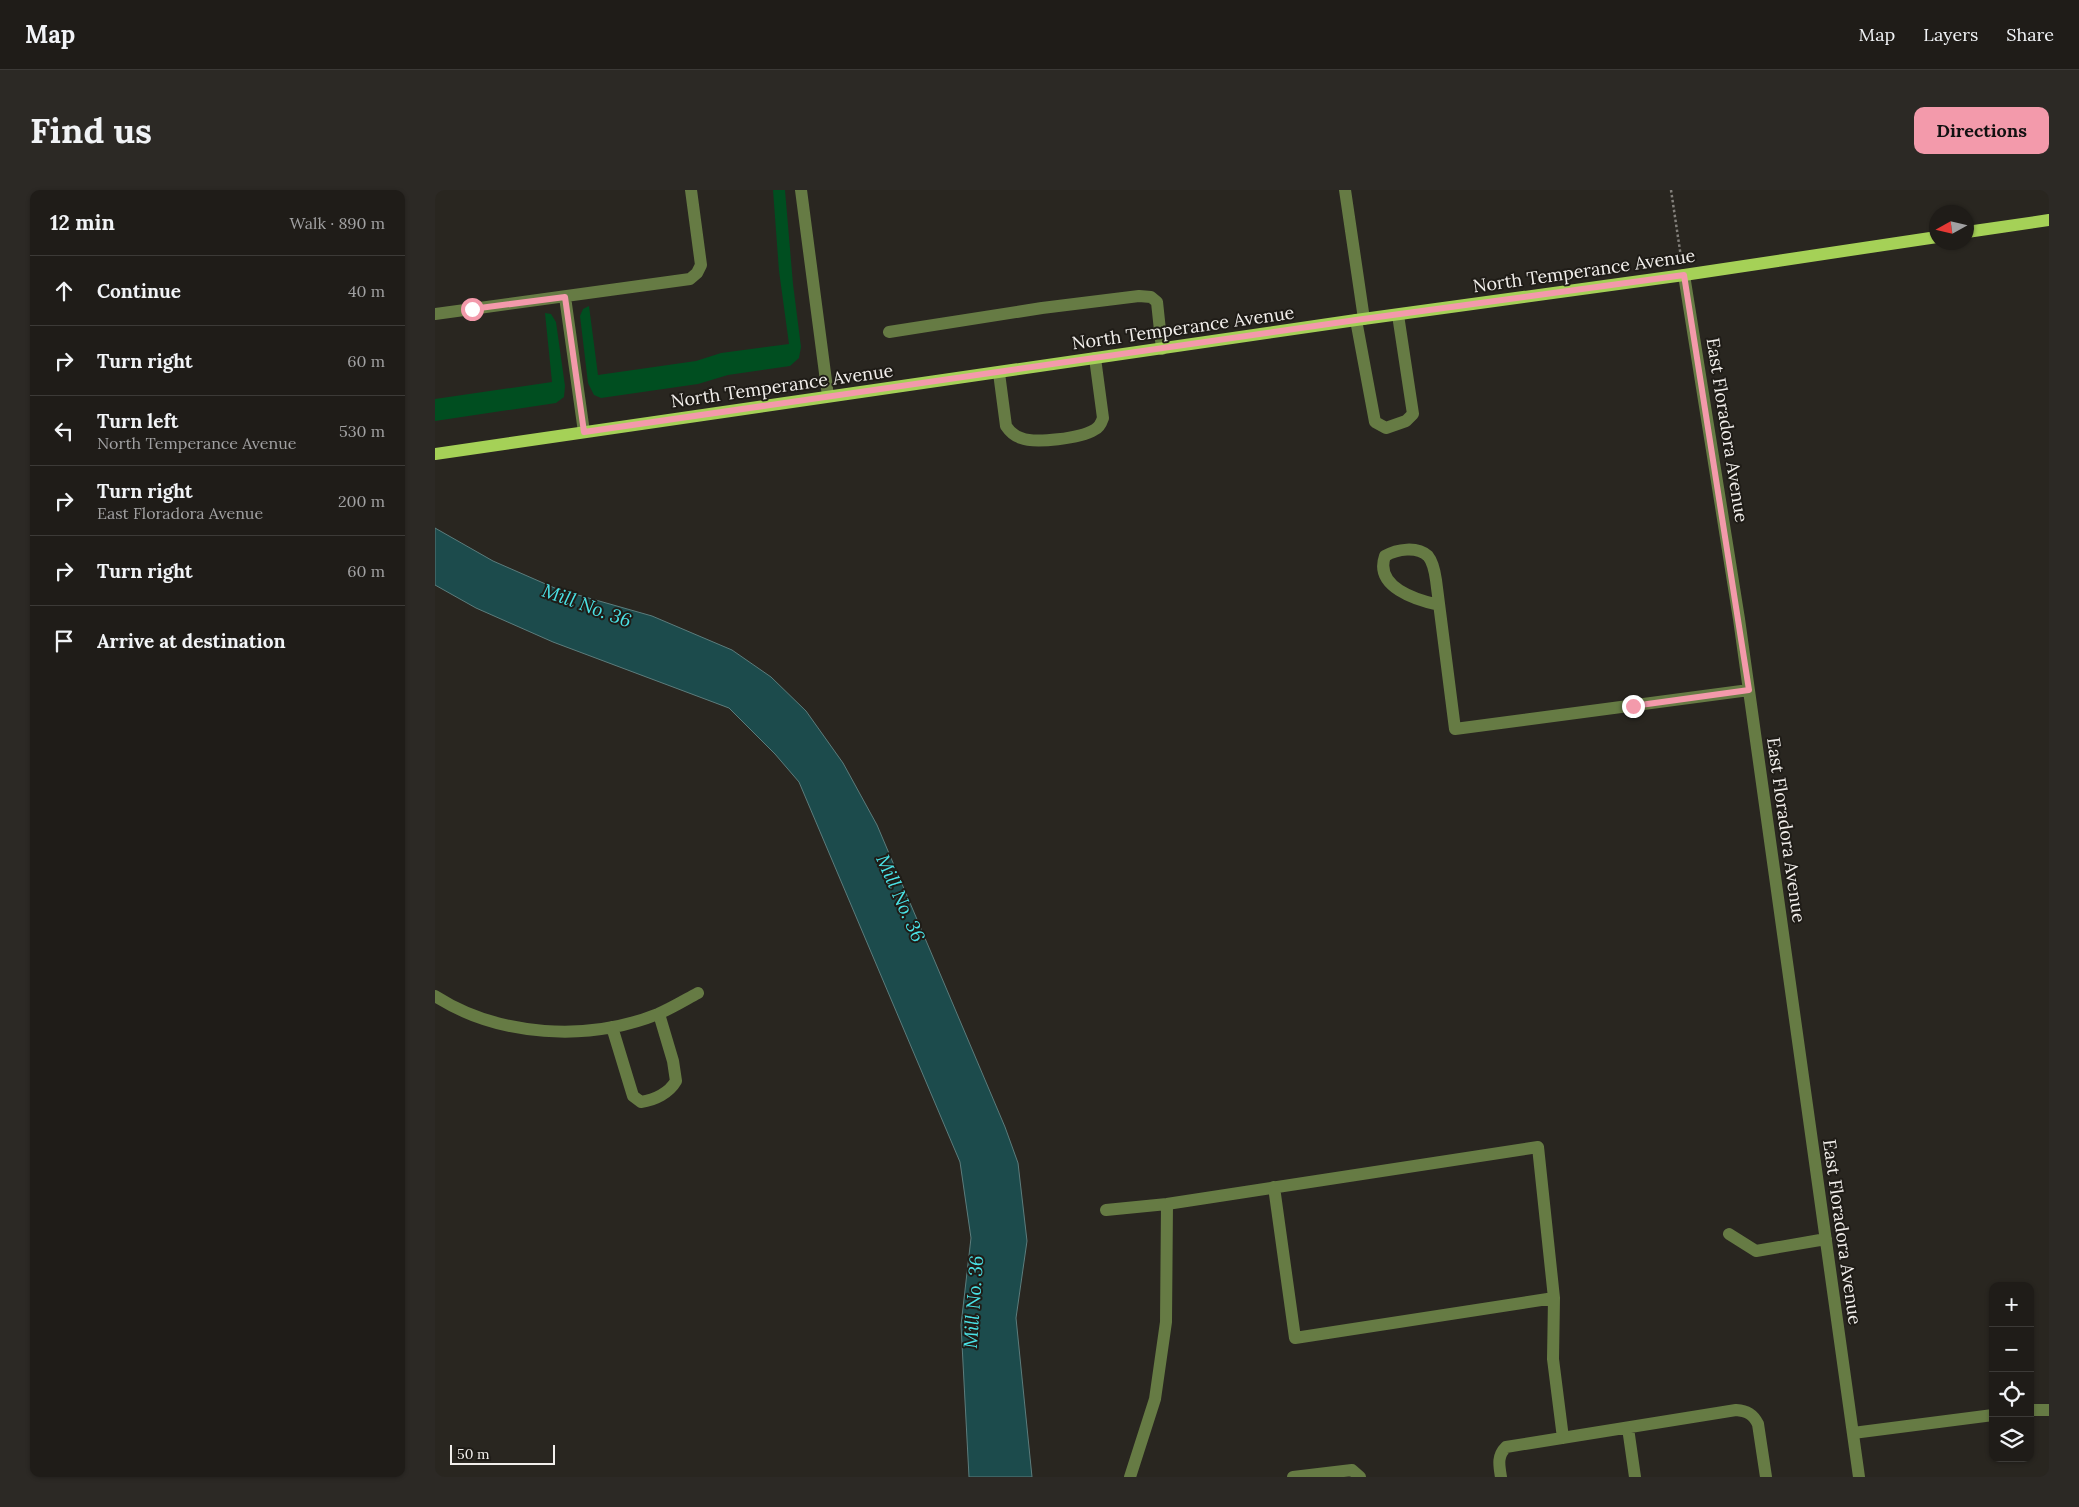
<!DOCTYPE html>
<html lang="en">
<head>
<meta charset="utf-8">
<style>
	:root { --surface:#1f1c18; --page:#2c2925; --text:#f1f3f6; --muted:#a1a1a2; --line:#3c3a37; --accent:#f39aab }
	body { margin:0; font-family:Lora,serif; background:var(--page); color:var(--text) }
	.controls { position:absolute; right:15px; bottom:15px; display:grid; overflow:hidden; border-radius:10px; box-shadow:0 1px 4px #0004 }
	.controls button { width:45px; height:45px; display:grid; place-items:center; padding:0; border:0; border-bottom:1px solid var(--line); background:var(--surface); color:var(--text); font:25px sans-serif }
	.compass { position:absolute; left:1494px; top:15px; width:45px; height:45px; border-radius:50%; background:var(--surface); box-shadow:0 1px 4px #0004; rotate:262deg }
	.scale { position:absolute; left:15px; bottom:12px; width:105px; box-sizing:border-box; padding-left:5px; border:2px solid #f2efec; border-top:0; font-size:14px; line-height:18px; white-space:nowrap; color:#f2efec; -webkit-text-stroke:4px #1f1c17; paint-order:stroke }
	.stop { position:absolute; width:15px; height:15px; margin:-11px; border:4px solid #f39aab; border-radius:50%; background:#fff }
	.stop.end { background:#f39aab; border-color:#fff; box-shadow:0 1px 5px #0008 }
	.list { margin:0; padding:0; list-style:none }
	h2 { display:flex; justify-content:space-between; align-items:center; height:65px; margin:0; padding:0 20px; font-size:21px }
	h2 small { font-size:16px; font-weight:400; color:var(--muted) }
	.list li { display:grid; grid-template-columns:32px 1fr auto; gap:15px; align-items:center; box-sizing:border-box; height:70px; padding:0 20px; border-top:1px solid var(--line) }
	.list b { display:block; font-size:19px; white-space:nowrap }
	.list p { margin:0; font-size:16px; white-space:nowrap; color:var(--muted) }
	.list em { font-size:16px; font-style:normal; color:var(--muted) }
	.icon { flex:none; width:28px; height:28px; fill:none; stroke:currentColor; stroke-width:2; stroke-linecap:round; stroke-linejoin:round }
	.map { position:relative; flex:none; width:1614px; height:1287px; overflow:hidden; border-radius:10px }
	header { display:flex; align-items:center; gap:30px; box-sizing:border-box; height:70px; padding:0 25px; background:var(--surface); border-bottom:1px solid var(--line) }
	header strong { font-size:24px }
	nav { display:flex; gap:28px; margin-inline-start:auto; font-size:18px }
	.intro { display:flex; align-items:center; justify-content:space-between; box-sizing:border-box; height:120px; padding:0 30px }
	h1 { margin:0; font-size:35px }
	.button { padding:12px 22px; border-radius:10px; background:var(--accent); color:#111; font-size:18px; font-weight:700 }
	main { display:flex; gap:30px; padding:0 30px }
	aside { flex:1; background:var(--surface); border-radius:10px; box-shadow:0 1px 4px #0004 }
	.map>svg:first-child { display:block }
</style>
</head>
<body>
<header>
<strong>Map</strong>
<nav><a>Map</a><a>Layers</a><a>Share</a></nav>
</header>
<div class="intro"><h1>Find us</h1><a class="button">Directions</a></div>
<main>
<aside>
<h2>12 min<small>Walk · 890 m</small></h2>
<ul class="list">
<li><svg class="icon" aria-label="ahead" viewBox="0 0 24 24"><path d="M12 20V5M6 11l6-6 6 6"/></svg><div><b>Continue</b></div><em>40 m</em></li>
<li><svg class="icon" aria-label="right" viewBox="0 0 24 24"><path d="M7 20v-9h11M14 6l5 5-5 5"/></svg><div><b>Turn right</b></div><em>60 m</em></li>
<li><svg class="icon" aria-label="left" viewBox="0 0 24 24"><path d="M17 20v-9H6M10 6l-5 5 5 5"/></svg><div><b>Turn left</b><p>North Temperance Avenue</p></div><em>530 m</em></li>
<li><svg class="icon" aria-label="right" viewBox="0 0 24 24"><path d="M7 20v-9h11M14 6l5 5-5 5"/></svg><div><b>Turn right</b><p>East Floradora Avenue</p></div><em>200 m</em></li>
<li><svg class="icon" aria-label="right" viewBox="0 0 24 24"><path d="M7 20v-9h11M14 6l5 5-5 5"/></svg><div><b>Turn right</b></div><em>60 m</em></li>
<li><svg class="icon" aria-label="arrive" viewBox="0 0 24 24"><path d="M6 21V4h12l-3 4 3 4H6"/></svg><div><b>Arrive at destination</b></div></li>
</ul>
</aside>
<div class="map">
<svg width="1614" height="1287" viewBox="0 0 1614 1287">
	<rect width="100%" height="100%" fill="#292620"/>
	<path fill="#004e20" d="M338,0H350L358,94L366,157L364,168L355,176L293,185L263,194L166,208L159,205L153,193L145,126L148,119L154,116L163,185L261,171L286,163L354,154L344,81Z
		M110,123L116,124L121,132L130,196L129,207L121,213L0,231V209L117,192Z"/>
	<path fill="#1c4b4c" stroke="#5c7c7c" d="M0,338L58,371L122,399L217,426L297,460L336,487L371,521L408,573L442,635L570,937L583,973L592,1051L581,1128L597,1287H534L526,1135L536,1048L525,972L364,592L340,564L294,518L118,452L41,418L0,395Z"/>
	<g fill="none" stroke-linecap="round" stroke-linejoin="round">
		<path stroke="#83807b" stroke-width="2.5" stroke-dasharray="2.5 2.5" stroke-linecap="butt" d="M1236,0L1247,74"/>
		<path stroke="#667b44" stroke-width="12" d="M366,0L393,206
			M910,0L929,129
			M1249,85L1304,429L1424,1287
			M130,107L149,242
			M0,124L255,89L262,83L266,75L256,0
			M921,130L940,232L951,238L971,231L978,224L963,125
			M454,142L607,118L704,106L716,107L722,112L727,159
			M564,183L571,236C575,242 579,246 586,248C600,254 646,248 659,240C664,238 666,234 668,228L660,168
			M1004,415C981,410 939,397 950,366C962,359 982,356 993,366C998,372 1000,383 1001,390L1020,539L1314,500
			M0,806C64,847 153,852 223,824C237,818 250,810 263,803
			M177,837L198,906L206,912C220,910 234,903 241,891L238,871L224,824
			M839,997L860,1148L1119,1108
			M671,1020L732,1014L1103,957L1119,1108L1118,1169L1128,1248
			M1294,1044L1321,1061L1391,1049
			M1595,1220H1614
			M1193,1238L1200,1287
			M1418,1243L1558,1225
			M695,1287L720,1209L731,1132L732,1014
			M858,1287L917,1280L925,1287
			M1066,1287C1064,1275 1062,1266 1071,1257L1301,1220C1312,1221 1318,1224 1323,1234L1331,1287"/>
		<path stroke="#a5d157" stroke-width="12" d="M1532,42L1614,30
			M0,264L921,130L1249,85L1502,47"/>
	</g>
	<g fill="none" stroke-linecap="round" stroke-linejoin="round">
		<path stroke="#f39aab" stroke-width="6" d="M37,119L130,107L149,242L921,130L1249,85L1314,500L1198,516"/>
	</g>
	<g text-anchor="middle" stroke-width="4" stroke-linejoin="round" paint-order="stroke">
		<g font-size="18" fill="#f2efec" stroke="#1f1c17">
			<text transform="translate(1149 81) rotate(-8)" y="6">North Temperance Avenue</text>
			<text transform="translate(748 138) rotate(-8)" y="6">North Temperance Avenue</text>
			<text transform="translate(347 196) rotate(-8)" y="6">North Temperance Avenue</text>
			<text transform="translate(1292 240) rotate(81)" y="6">East Floradora Avenue</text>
			<text transform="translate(1351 640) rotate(82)" y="6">East Floradora Avenue</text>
			<text transform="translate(1407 1042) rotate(82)" y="6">East Floradora Avenue</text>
		</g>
		<g font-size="19" font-style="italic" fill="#4ae2e6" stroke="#1f1c17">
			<text transform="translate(152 415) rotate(20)" y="7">Mill No. 36</text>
			<text transform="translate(466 708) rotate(66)" y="7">Mill No. 36</text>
			<text transform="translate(538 1112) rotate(-86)" y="7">Mill No. 36</text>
		</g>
	</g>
</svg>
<div class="controls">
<button>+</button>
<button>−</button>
<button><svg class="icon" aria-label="locate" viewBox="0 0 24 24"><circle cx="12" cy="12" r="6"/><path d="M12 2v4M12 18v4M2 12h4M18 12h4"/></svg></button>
<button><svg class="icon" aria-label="layers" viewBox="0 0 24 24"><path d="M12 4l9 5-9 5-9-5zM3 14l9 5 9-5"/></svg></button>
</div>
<svg class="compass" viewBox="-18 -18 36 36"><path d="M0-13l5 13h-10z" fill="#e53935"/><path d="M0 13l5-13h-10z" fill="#a1a1a2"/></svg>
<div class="scale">50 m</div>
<div class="stop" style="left:37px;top:119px"></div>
<div class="stop end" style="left:1198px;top:516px"></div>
</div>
</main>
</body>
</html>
